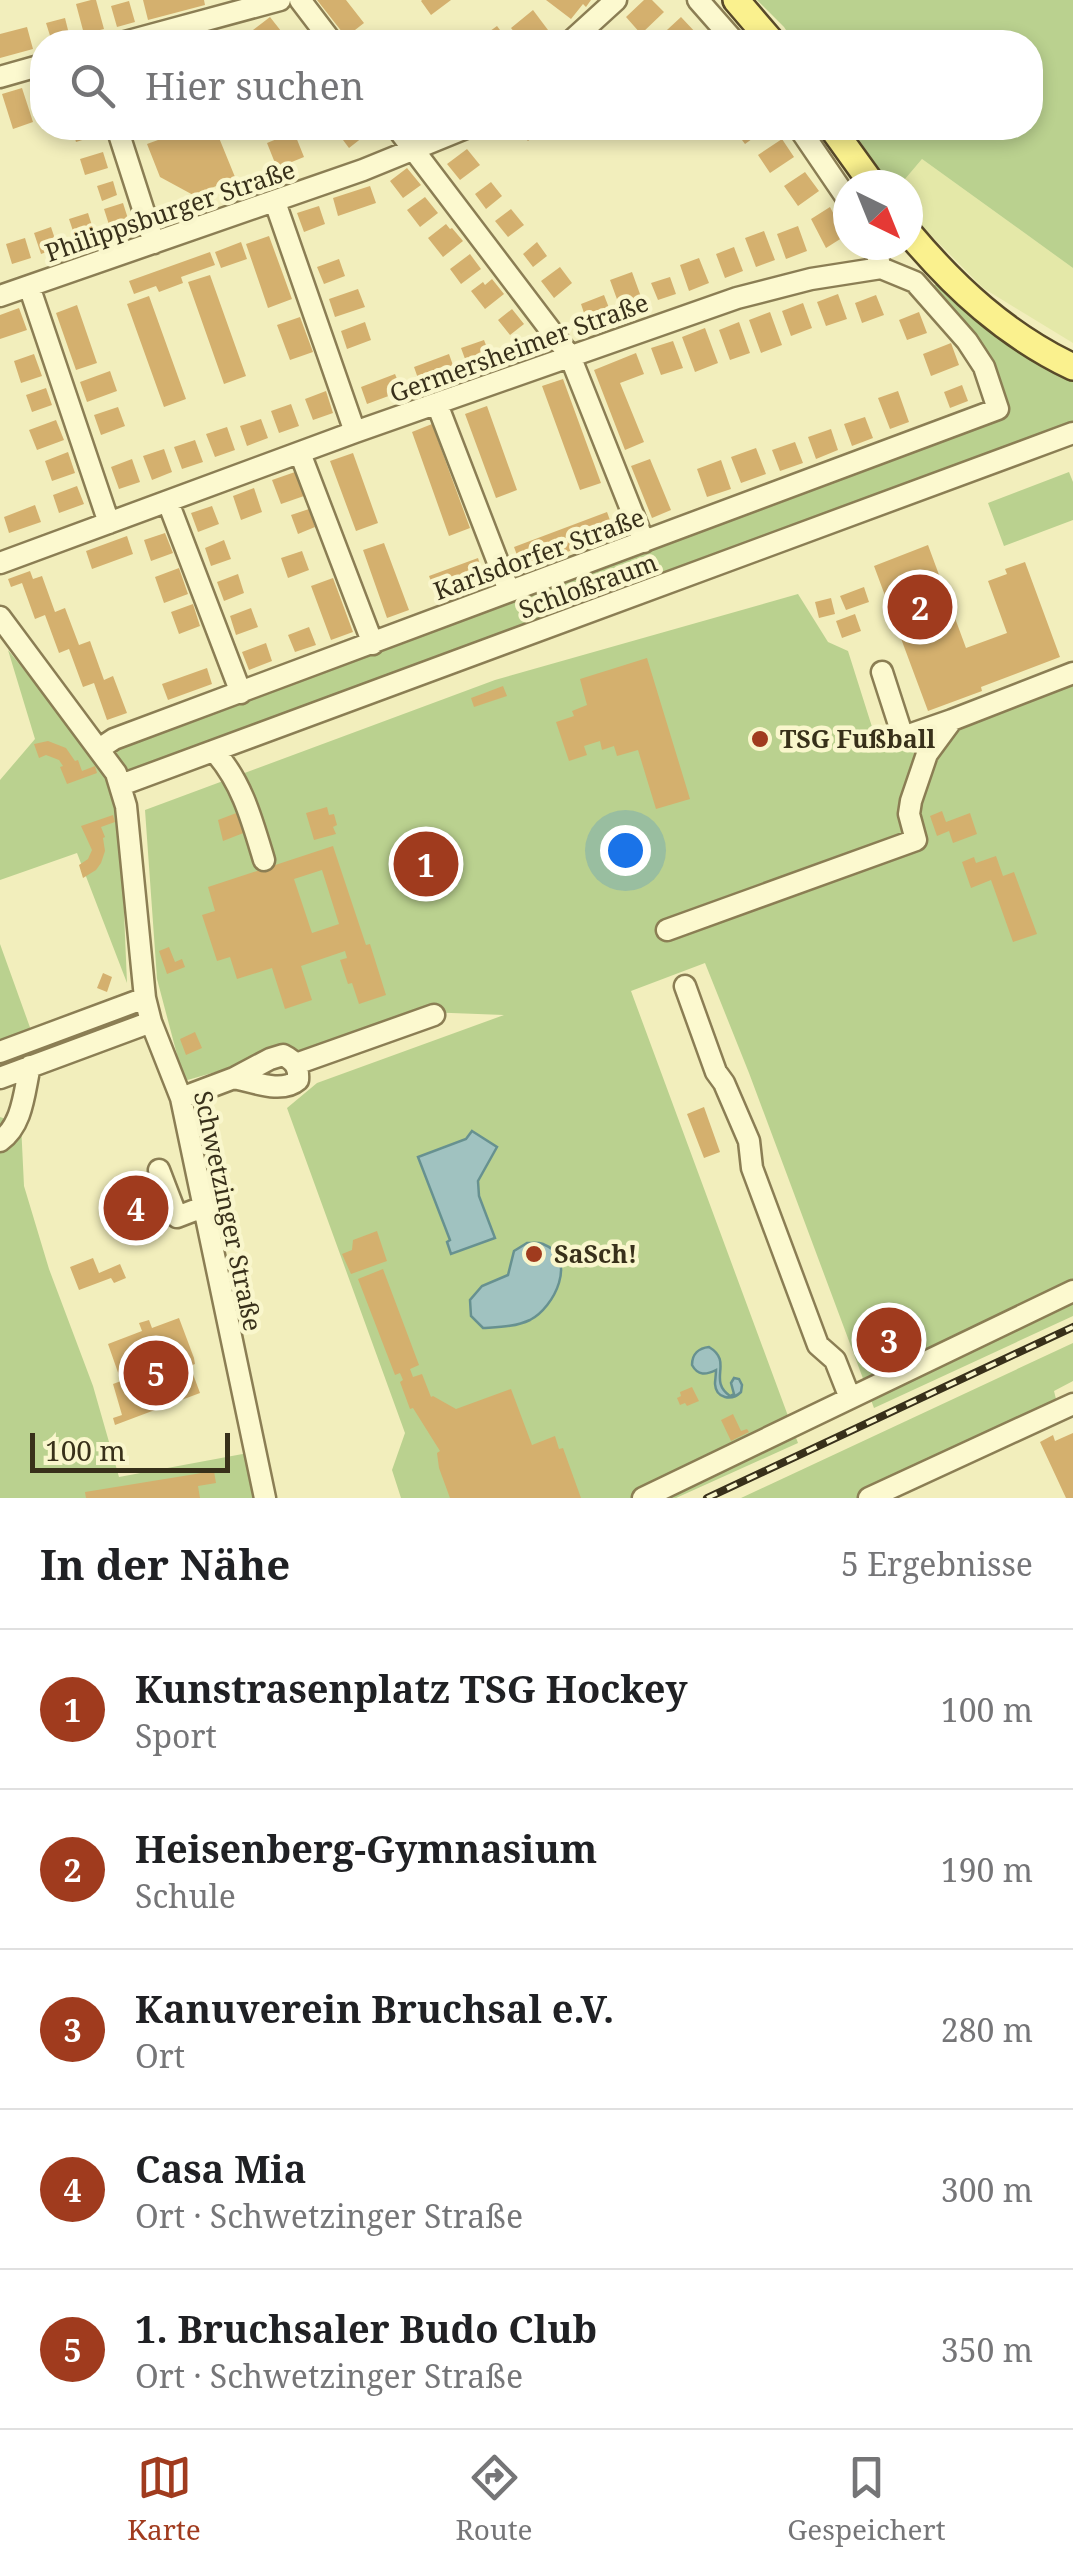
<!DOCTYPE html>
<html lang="de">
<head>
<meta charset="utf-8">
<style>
	:root { --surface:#fff; --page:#f6f6f6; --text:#202124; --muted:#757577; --line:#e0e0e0; --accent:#a03b1e }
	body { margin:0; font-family:"Noto Serif",serif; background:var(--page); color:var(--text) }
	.compass { position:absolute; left:833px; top:170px; width:90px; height:90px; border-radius:50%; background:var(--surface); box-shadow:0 5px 15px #0003; rotate:137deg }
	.scale { position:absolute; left:30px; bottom:25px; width:200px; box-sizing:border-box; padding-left:10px; border:5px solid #38301a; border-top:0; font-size:28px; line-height:35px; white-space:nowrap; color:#38301a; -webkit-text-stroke:8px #f9f6cc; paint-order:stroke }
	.you { position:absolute; left:625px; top:850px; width:35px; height:35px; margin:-25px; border:8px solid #fff; border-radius:50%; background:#1a73e8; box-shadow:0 0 0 15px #1a73e833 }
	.badge { display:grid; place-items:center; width:65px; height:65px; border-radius:50%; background:var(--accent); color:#fff; font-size:32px; font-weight:700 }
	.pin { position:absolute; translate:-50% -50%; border:5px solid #fff; box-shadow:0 2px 10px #0006 }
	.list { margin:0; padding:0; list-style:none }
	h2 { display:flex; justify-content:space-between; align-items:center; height:130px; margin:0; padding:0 40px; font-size:42px }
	h2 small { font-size:32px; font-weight:400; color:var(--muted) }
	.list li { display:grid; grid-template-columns:65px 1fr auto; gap:30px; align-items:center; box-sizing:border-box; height:160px; padding:0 40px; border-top:2px solid var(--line) }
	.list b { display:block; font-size:38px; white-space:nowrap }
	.list p { margin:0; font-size:32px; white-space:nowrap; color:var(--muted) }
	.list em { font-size:32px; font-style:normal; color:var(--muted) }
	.icon { flex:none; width:55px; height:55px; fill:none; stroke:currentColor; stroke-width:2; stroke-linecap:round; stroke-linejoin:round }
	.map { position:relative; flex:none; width:1073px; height:1498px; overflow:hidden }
	.search { position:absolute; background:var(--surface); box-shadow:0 5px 15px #0003; left:30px; right:30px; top:30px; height:110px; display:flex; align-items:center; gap:25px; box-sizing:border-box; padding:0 35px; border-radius:40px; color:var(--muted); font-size:38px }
	.sheet { height:930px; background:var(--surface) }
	nav { display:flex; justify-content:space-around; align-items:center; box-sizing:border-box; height:140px; border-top:2px solid var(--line); background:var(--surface); font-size:28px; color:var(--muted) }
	nav a { display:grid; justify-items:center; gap:5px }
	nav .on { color:var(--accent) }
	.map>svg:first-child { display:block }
</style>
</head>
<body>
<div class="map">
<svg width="1073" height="1498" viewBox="0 0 1073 1498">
	<rect width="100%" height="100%" fill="#f2eebc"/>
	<path fill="#e4e8a8" d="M922,159L1073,268V343L983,288L918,222L908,209V185H900Z"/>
	<path fill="#bad18f" d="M757,0H1073V268L922,159L900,185H890L851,128H1030V42H794L784,27Z
		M940,284L1044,365L1073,379V428L127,779L114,746L1007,413L931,290L933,285Z
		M1069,472L1073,482V520L1004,546L988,503Z
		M798,594L828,642L848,651L879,749L1073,668V1316L874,1408L749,1073L705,963L631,991L798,1443L676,1498H401L392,1470L405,1433L287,1108L317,1083L504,1015L425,1012L297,1056L247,1063L184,1081L157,979L145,810L495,680Z
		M8,650L75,733L119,794L127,983L77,853L0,880V780L35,739Z
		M0,944L32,1033L0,1044Z
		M0,1117L21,1124L24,1186L49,1269L93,1386L119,1477L248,1453L257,1498H0Z
		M1073,1343V1381L1054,1391L1057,1403L857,1498H741Z"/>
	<path fill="#a0c2c0" stroke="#679190" stroke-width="2.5" d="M472,1131L497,1147L478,1181L479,1196L495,1238L451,1254L447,1242L450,1240L418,1157L466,1139Z
		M527,1243C532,1243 538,1242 543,1244C579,1258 554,1308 530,1320C515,1327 499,1327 483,1328L471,1316L470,1300L482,1286L508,1275L514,1251Z
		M709,1347C734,1362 707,1380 730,1396L734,1394L731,1383L734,1378L739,1379L742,1385L741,1392C732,1401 716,1399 715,1384C715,1380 716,1375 716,1370C706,1375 698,1376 692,1365C692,1354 699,1348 709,1347Z"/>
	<path fill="#d4b06e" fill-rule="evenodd" d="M91,0H96L104,29L84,34L76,4Z
		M143,0H204L205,5L148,20Z
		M317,0H346L364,23L346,37Z
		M422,0H451L431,15L421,1Z
		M546,0H591L586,7L583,4L571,19Z
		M644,0H652L664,12L641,34L626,17Z
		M129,1L135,22L117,27L111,6Z
		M533,10L548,30L532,42H522L511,28Z
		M270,17L281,31L266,42H262L253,30Z
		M681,17L697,34L688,42H654Z
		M65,18L70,38L52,42L46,23Z
		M497,26L509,42H475Z
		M27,27L33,49L0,58V34Z
		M22,88L33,122L13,129L2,94Z
		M72,128H96L98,135L76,142Z
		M191,128H215L235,177L195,196L160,177L147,144Z
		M334,128H370L372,130L349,148Z
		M515,128H542L528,141Z
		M733,128H767L745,144Z
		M294,132L304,157L277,168L267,143Z
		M782,139L794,157L770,173L758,155Z
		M467,149L480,165L460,180L447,164Z
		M103,152L108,168L85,175L80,159Z
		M407,168L421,185L403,198L390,181Z
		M805,172L819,191L798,206L784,186Z
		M113,181L117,195L102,201L97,186Z
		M491,182L502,196L486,209L475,194Z
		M370,186L376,203L338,216L333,198Z
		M425,197L438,213L420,227L407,210Z
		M123,203L130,225L111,231L104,209Z
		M319,206L325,224L304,232L297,213Z
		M830,207L845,236L826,248L811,219Z
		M511,209L524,225L508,237L495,221Z
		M88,213L95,235L76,240L69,219Z
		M446,224L450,229L452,228L463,241L443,257L428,238Z
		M798,226L807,251L786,259L777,234Z
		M51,227L58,248L41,254L34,233Z
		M764,231L775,260L756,267L745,238Z
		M269,236L292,299L268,308L246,244Z
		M25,238L31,258L12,264L6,244Z
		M241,242L247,259L221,268L215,252Z
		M537,242L547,256L533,267L523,254Z
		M734,247L743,271L725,278L716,254Z
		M210,252L215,265L181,277L183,283L159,292L156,286L134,294L129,281Z
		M470,254L481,269L461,284L450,269Z
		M699,258L709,283L689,291L680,265Z
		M339,259L345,276L324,284L317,267Z
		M560,267L572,283L554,298L541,281Z
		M632,272L644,305L622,313L610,280Z
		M210,275L246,376L224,384L188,282Z
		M670,277L676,294L658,300L651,283Z
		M492,279L504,294L485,309L471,291L483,282L485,285Z
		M358,289L365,307L335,317L329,299Z
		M838,294L847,319L826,326L817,302Z
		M604,295L611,313L587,322L581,304Z
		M876,295L884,315L862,323L855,303Z
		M149,296L186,399L164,407L127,304Z
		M803,303L812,328L791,336L782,311Z
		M77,305L97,363L76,370L56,313Z
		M19,308L27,330L0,339V315Z
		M512,309L524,324L510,335L498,320Z
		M770,312L782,345L761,353L749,320Z
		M919,312L927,333L907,340L899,320Z
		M300,317L313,352L290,360L277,325Z
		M365,322L371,340L347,349L341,331Z
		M739,322L750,353L730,360L719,330Z
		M705,328L718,363L695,372L682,337Z
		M484,340L491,358L468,367L461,348Z
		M673,341L683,368L661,375L651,348Z
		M951,343L959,365L931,376L923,354Z
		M636,353L644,374L620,383L644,442L625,450L594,370Z
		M34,354L42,376L21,383L14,361Z
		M449,354L455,371L420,384L414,367Z
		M110,371L117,391L87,402L80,382Z
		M395,374L402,391L367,404L361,387Z
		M563,379L601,483L580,490L542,386Z
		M962,385L968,401L950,408L944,392Z
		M46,388L52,405L32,412L26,395Z
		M326,391L333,413L313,420L305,399Z
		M898,391L909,422L890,429L878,398Z
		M291,404L299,426L279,433L271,411Z
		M487,406L517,490L496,498L465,414Z
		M118,407L125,426L101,435L94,415Z
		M865,417L873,438L852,446L844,424Z
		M261,419L268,438L247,446L240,426Z
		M56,420L64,440L37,450L29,430Z
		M432,424L470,528L449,536L412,432Z
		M227,427L235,450L215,457L206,434Z
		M831,429L838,450L816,459L808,437Z
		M195,440L203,462L182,469L174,447Z
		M795,442L803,463L780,471L772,450Z
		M756,448L766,474L741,483L731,457Z
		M164,449L172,472L152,480L143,456Z
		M68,452L75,473L52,481L45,461Z
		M353,453L378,523L356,531L330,461Z
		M132,459L140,482L119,489L111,467Z
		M650,459L671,510L652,518L631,466Z
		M721,460L731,489L707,497L697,469Z
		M295,472L304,496L281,504L272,480Z
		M77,486L84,504L59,513L53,495Z
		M254,488L262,512L241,520L233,496Z
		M35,505L41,522L9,533L4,517Z
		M212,506L219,524L198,532L191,513Z
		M309,509L315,527L298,534L291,515Z
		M607,512L615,534L522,569L514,547Z
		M165,533L173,553L151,561L144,540Z
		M127,536L133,554L92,569L86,551Z
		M224,540L231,559L211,566L205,548Z
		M384,543L409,610L387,618L363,550Z
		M928,545L966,648L1007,633L988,581L1007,574L1005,569L1025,562L1060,657L981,687L982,691L928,711L874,566Z
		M302,551L309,570L288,578L281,558Z
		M478,558L485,580L437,597L429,576Z
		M179,568L188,594L164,603L155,577Z
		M30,571L33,579L42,576L55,612L65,608L79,645L90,641L104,680L113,676L127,713L107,720L94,683L83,687L69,649L59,653L45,615L35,619L22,583L11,587L8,579Z
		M238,574L244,593L224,601L217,582Z
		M333,578L353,632L331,640L311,586Z
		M864,587L869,602L846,610L840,596Z
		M831,598L835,614L819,618L815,602Z
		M193,604L200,626L179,634L171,612Z
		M251,608L258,627L236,635L230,616Z
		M855,614L861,631L842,638L836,621Z
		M309,627L316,645L295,652L288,635Z
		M266,643L272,661L249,670L242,652Z
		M647,658L690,799L656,809L638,750L617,756L614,746L602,750L600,741L584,746L587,755L569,761L556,722L574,716L572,711L587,705L580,679Z
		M207,668L212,684L168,700L162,684Z
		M503,686L507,696L474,707L471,698Z
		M48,741L66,748L75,761L78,760L82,771L95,766L97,773L67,784L60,767L63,766L59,760L46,755L39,758L34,744Z
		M327,807L329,815L334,814L337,825L333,827L336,834L314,840L306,813Z
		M942,811L946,822L970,813L977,834L953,843L949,831L937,836L930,816Z
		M239,812L246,832L223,841L218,820Z
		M113,815L115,822L101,827L105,837L103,838L105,851L101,863L96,870L83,878L79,865L88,859L92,850L81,826Z
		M333,846L366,945L370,944L386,995L359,1004L352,983L348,984L340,960L347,958L345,951L301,966L312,1000L285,1009L272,968L237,979L230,957L217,961L202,915L215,911L208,887ZM322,870L339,924L312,933L294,879Z
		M996,856L1003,876L1014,872L1037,934L1013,942L991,880L971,888L962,862L974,857L976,863Z
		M169,947L175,962L182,959L185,967L167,974L159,951Z
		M103,973L112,977L107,992L97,988Z
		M195,1032L202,1048L186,1055L180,1039Z
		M704,1107L720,1152L704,1158L687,1114Z
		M153,1182L159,1200L164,1199L169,1213L164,1215L167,1223L117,1240L103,1202Z
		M377,1231L387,1261L351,1274L342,1254L352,1250L353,1240Z
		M93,1258L99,1273L120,1264L126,1278L114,1283L111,1278L79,1290L70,1267Z
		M383,1269L419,1365L410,1369L413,1377L422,1374L431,1397L433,1396L456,1409L511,1389L532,1445L555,1436L559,1449L563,1448L581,1498H450L439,1468L437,1453L440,1451L413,1408L410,1409L400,1382L403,1380L400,1373L395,1375L358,1279Z
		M911,1312L920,1331L892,1344L896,1353L871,1364L862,1347L884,1336L880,1326Z
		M179,1318L194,1358L195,1364L190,1366L200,1393L115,1425L113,1418L122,1415L113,1384L121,1381L108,1344L142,1331L139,1323L149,1320L152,1328Z
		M692,1387L699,1401L687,1406L685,1403L680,1405L677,1398L681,1396L680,1392Z
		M733,1414L741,1431L747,1429L749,1432L731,1441L721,1420Z
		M1073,1433V1498H1066L1040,1442L1053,1435L1055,1441Z
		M214,1471L216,1483L198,1486L200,1498H86L85,1492Z"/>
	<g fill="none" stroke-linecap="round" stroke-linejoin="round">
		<g stroke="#8b7e54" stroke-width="25">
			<path id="minor" d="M300,0L332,42
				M698,0L735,42
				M125,42L280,0
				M570,42L616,0
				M0,77L42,65
				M117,128L154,243
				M397,128L570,356L644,542
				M799,128L848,200
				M275,202L355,432
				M874,245L881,268
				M29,286L109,523
				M0,296L363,170L466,128
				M437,404L509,591
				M300,453L373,644
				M168,502L241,693
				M0,563L355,432L737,298L811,279L881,268L915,282L967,341L984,367L998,409L114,739L99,749
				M0,617L116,773L126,806L145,998L151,1022L181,1098L265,1498
				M882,672L903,737L952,720
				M214,751C242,782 252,820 264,860
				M121,785L1073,433
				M667,930L916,840L909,814L911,801L927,754L952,720L1073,673
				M685,986L716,1072L724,1083L749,1141L752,1168L818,1345L835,1360L850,1398
				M0,1052L145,998
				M296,1064L434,1015
				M0,1078L151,1022
				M181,1098L234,1078L270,1059L283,1055C295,1061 299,1067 298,1080C282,1094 254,1082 234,1078
				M0,1141C23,1125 24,1092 30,1066
				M159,1170L177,1217L203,1207
				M643,1498L1073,1291
				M869,1498L1073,1404"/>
		</g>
		<g stroke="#584a29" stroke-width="30">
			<path id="major" d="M736,0L772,42
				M832,128L873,185
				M908,232C955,288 1006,335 1073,367"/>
		</g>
		<use href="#minor" stroke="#fcf9cf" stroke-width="20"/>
		<use href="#major" stroke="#faf18e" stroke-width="25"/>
		<g stroke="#38301a" stroke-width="8">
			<path id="rail" d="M707,1498L1073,1327"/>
		</g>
		<use href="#rail" stroke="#f9f6cc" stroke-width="4" stroke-dasharray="11" stroke-linecap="butt"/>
	</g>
	<g fill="#a03b1e" stroke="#f9f6cc" stroke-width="4">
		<circle cx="760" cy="739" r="10"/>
		<circle cx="534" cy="1254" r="10"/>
	</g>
	<g text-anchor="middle" stroke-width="9" stroke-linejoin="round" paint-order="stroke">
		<g font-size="25" fill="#38301a" stroke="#f9f6cc">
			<text transform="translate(170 211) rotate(-19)" y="9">Philippsburger Straße</text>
			<text transform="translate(519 348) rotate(-20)" y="9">Germersheimer Straße</text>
			<text transform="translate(539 554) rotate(-20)" y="9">Karlsdorfer Straße</text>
			<text transform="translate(588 586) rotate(-20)" y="9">Schloßraum</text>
			<text transform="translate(228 1211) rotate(78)" y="9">Schwetzinger Straße</text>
		</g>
		<g font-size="25" font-weight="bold" fill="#38301a" stroke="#f9f6cc" text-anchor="start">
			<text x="780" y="748">TSG Fußball</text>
			<text x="554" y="1263">SaSch!</text>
		</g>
	</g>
</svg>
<svg class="compass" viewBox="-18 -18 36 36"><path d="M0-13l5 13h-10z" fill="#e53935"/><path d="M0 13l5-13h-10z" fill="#757577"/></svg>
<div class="scale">100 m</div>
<div class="you"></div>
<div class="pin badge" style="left:426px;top:864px">1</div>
<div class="pin badge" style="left:920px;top:607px">2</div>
<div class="pin badge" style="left:889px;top:1340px">3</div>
<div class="pin badge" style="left:136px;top:1208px">4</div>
<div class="pin badge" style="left:156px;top:1373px">5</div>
<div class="search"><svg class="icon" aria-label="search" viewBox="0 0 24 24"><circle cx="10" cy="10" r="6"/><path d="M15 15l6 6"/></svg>Hier suchen</div>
</div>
<section class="sheet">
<h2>In der Nähe<small>5 Ergebnisse</small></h2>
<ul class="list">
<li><span class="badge">1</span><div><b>Kunstrasenplatz TSG Hockey</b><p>Sport</p></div><em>100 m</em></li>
<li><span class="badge">2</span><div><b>Heisenberg-Gymnasium</b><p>Schule</p></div><em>190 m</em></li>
<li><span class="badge">3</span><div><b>Kanuverein Bruchsal e.V.</b><p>Ort</p></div><em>280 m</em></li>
<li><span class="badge">4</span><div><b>Casa Mia</b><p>Ort · Schwetzinger Straße</p></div><em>300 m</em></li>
<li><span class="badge">5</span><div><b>1. Bruchsaler Budo Club</b><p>Ort · Schwetzinger Straße</p></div><em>350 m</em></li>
</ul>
</section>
<nav>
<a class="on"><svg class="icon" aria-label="map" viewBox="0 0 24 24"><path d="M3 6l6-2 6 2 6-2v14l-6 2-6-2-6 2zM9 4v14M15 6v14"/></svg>Karte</a>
<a><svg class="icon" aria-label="directions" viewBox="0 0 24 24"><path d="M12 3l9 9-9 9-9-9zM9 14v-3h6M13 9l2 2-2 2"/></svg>Route</a>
<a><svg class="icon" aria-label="saved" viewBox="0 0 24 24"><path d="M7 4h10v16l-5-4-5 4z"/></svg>Gespeichert</a>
</nav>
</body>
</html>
